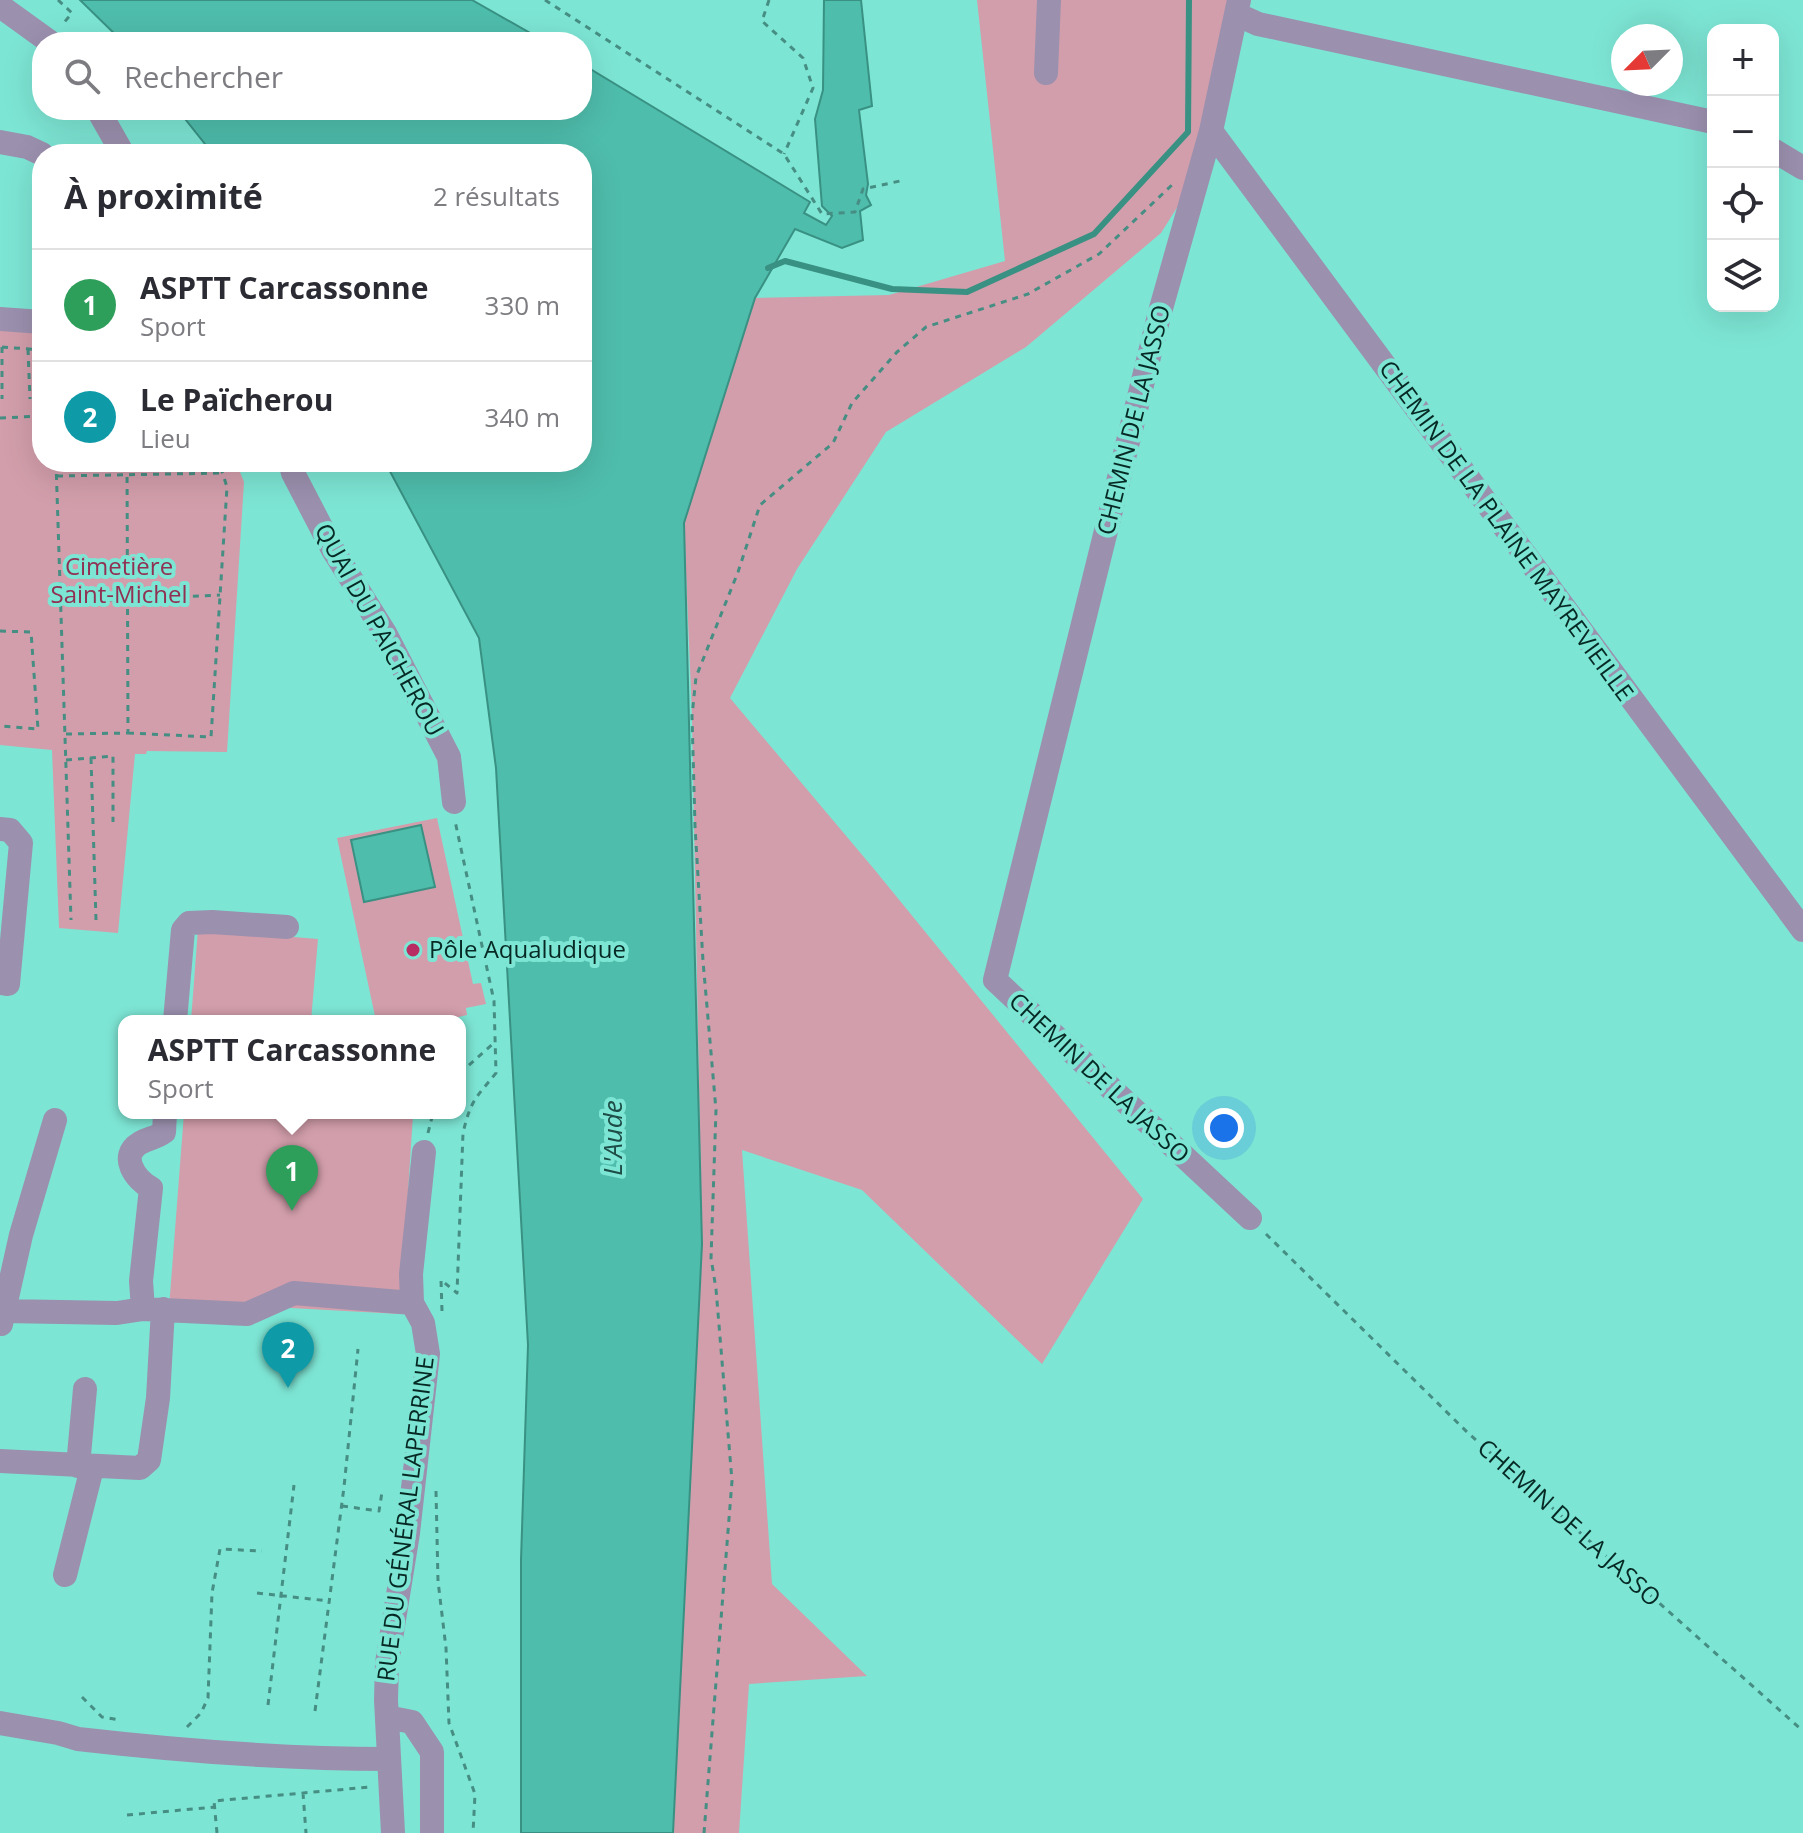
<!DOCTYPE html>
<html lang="fr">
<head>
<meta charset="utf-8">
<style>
	:root { --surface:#fff; --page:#f2f2f3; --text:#2b2b33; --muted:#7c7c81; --line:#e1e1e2; --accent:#111827 }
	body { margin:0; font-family:"Open Sans",sans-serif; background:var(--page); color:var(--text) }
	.controls { position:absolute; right:24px; top:24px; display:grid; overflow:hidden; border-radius:16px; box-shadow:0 8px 32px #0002 }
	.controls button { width:72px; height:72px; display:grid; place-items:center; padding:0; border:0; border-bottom:2px solid var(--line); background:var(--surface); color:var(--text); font:40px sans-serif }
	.compass { position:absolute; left:1611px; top:24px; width:72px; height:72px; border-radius:50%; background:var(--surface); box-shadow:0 8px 32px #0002; rotate:246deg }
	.you { position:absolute; left:1224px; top:1128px; width:28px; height:28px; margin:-20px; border:6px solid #fff; border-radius:50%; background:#1a73e8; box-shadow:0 0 0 12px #1a73e833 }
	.badge { display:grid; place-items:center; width:52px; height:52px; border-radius:50%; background:var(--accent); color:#fff; font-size:26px; font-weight:700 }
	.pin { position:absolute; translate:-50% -66px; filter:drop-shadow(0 2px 4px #0008) }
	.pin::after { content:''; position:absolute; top:42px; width:28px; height:24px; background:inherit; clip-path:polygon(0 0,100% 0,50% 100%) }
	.popup { position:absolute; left:118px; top:1015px; width:348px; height:104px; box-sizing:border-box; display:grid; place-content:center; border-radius:16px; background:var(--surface); filter:drop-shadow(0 2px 6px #0005); font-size:26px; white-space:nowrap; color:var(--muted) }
	.popup b { font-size:30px; color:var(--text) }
	.popup::after { content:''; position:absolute; left:50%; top:100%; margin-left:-16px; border:16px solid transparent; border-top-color:var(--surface) }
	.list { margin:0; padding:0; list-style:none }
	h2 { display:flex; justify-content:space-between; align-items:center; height:104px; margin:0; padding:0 32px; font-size:34px }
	h2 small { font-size:26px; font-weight:400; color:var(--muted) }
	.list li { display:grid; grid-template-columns:52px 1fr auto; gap:24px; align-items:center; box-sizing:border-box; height:112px; padding:0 32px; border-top:2px solid var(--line) }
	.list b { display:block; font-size:30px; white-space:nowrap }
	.list p { margin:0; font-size:26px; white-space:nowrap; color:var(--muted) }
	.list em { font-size:26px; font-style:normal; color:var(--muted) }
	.icon { flex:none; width:44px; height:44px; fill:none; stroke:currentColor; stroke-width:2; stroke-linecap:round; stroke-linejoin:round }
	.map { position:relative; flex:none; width:1803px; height:1833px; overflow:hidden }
	.search { position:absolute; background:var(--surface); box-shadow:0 8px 32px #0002; left:32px; top:32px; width:560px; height:88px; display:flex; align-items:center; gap:20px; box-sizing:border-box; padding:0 28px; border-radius:32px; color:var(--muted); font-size:30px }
	.panel { position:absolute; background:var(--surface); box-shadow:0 8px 32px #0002; left:32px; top:144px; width:560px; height:328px; border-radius:32px }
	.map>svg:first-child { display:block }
</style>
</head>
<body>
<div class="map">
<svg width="1803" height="1833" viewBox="0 0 1803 1833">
	<rect width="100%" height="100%" fill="#7de5d4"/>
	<path fill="#d29eab" d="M977,0H1238L1209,157L1161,233L1026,347L886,432L797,569L730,698L874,869L1143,1199L1042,1364L862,1190L742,1150L772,1584L867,1676L749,1684L739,1833H673L702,1244L692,716L684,523L755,298L889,295L1005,261Z
		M0,326L42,330V462H236L244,482L227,752L147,751L146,754H135L118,933L59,928L52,750L0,745Z
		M437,818L473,984L481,983L486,1004L466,1008L467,1015L442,1021H376L337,838Z
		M198,929L318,939L311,1021H191Z
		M184,1113L413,1115L400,1314L273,1307L169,1308Z"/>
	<path fill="#4fbdac" stroke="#399183" stroke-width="2" d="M80,0H472L546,42H123Z
		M824,0H861L872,106L859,110L868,184L866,195L871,205L860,211L863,240L842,248L795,229L755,298L684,523L702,1244L673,1833H521V1560L528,1345L496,768L479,638L385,462H582V154H213L178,110H582V64L810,202L804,213L826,225L832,216L822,206L815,119L823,90Z
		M421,825L435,887L364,902L351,840Z"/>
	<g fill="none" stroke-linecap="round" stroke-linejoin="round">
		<path stroke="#399183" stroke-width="6" d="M768,268L785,261L892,289L967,292L1094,234L1188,132L1189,0"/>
		<path stroke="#468e83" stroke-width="3" stroke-dasharray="6 6" stroke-linecap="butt" d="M58,0L72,13L62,25
			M545,0L784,154L822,214L855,212L863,189L900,181
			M769,0L762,21L803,58L813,88L784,154
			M2,347V399
			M2,347L42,350
			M28,349L30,399
			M0,418L42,416
			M56,462L71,920
			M57,476L224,473
			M61,602L220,595
			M0,631L31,632L38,729L0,726
			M128,733L211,737L227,487L219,462
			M66,734L128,733L127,462
			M91,758L96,920
			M66,760L113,756V822
			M460,1073L495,1042
			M428,1133L433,1113
			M1266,1234L1467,1432L1803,1731
			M442,1311L441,1280L457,1293L463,1133C471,1099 476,1098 496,1073L494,1001L455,821
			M436,1491L438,1581L446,1648L449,1723L475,1794L473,1833
			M342,1506L379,1511L382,1492
			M257,1593L329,1601
			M82,1697L102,1717L120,1720
			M268,1705L294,1485
			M315,1711L344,1487L358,1349
			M187,1727L201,1713L208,1698L212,1593L220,1549L262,1551
			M303,1793L306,1833
			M127,1815L215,1807
			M217,1833L214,1801L370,1787
			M704,1833L732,1481L716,1289L711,1258L716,1110L703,961L695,826L692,716L696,677L738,572L760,505L833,443L852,403L897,352L926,327L1028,294L1099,254L1173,184"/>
		<path stroke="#9b90ae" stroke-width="24" d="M1239,0L1211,131L1160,312L995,980L1250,1218
			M0,6L50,42
			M1236,14L1258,24L1713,122
			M1046,73L1049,0
			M98,110L123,154
			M1211,131L1803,930
			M0,142L27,147L42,154
			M1773,150L1803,168
			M0,319L42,322
			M290,462L293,473L333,550L385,633L449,757L454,802
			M0,829L10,830L21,843L8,984L0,983
			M175,1021L183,930L189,923L212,922L287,927
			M143,1309L141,1281L151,1188C136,1180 118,1156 140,1143C149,1138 156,1138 164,1132L165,1113
			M4,1311L117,1313L143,1309L247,1314L294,1293L412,1303
			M1,1324L21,1235L55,1120
			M0,1461L140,1468L149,1460L158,1398L163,1309
			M78,1466L85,1389
			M65,1575L92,1468
			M387,1717L412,1722L432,1752V1833
			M0,1723L58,1733L78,1739C182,1751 284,1759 389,1759
			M393,1833L386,1700L387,1663L408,1533L428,1354L423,1323L412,1303L411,1274L424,1152"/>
	</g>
	<circle fill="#b82c63" stroke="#7de5d4" stroke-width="3" cx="413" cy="950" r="8"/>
	<g text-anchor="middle" stroke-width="8" stroke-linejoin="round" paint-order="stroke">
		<g font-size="24" fill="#062924" stroke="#7de5d4">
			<text transform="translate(1134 420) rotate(-76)" y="8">CHEMIN DE LA JASSO</text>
			<text transform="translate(1506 531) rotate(54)" y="8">CHEMIN DE LA PLAINE MAYREVIEILLE</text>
			<text transform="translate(379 630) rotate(61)" y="8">QUAI DU PAICHEROU</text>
			<text transform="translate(1099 1078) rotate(43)" y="8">CHEMIN DE LA JASSO</text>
			<text transform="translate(406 1519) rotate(-83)" y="8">RUE DU GÉNÉRAL LAPERRINE</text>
			<text transform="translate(1569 1523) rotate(42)" y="8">CHEMIN DE LA JASSO</text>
		</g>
		<g font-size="24" fill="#903052" stroke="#7de5d4">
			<text x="119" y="575">Cimetière<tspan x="119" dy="28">Saint-Michel</tspan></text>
		</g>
		<g font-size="24" fill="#062924" stroke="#7de5d4" text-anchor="start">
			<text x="429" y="958">Pôle Aqualudique</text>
		</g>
		<g font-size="26" font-style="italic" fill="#1d4d46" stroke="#7de5d4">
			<text transform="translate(613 1138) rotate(-90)" y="9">L'Aude</text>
		</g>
	</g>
</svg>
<div class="controls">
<button>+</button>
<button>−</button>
<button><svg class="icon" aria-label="locate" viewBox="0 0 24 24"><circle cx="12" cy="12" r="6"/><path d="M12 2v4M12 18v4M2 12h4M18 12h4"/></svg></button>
<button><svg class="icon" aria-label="layers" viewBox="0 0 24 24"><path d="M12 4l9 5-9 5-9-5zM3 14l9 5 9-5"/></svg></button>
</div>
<svg class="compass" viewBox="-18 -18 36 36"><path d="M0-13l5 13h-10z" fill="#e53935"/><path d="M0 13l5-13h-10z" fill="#7c7c81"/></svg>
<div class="you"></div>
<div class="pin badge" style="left:292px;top:1211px;background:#2e9e5b">1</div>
<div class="popup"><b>ASPTT Carcassonne</b>Sport</div>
<div class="pin badge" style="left:288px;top:1388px;background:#0f9aa8">2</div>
<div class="search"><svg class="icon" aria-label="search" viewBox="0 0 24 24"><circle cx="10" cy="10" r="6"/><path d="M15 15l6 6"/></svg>Rechercher</div>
<section class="panel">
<h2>À proximité<small>2 résultats</small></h2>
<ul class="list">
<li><span class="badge" style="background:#2e9e5b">1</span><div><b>ASPTT Carcassonne</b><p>Sport</p></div><em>330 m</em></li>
<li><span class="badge" style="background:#0f9aa8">2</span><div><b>Le Païcherou</b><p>Lieu</p></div><em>340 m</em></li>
</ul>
</section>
</div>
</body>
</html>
